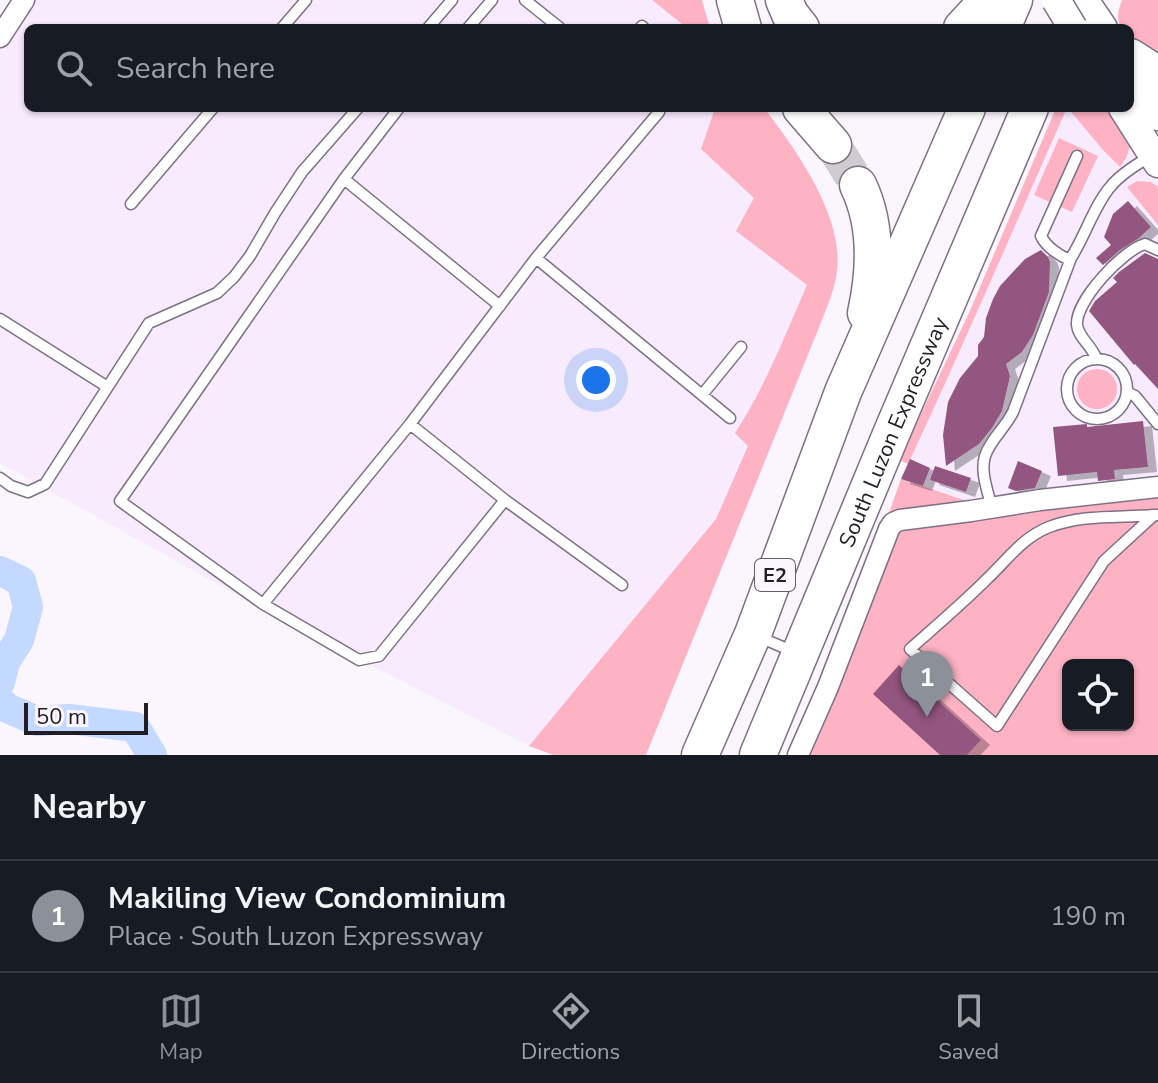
<!DOCTYPE html>
<html lang="en">
<head>
<meta charset="utf-8">
<style>
	:root { --surface:#171b24; --page:#20242c; --text:#f1f3f6; --muted:#9ea1a6; --line:#363941; --accent:#8c9099 }
	body { margin:0; font-family:"Nunito Sans",sans-serif; background:var(--page); color:var(--text) }
	.controls { position:absolute; right:24px; bottom:24px; display:grid; overflow:hidden; border-radius:12px; box-shadow:0 2px 6px #0004 }
	.controls button { width:72px; height:72px; display:grid; place-items:center; padding:0; border:0; border-bottom:2px solid var(--line); background:var(--surface); color:var(--text); font:40px sans-serif }
	.scale { position:absolute; left:24px; bottom:20px; width:124px; box-sizing:border-box; padding-left:8px; border:4px solid #231e26; border-top:0; font-size:22px; line-height:28px; white-space:nowrap; color:#231e26; -webkit-text-stroke:6px #fbf5fe; paint-order:stroke }
	.you { position:absolute; left:596px; top:380px; width:28px; height:28px; margin:-20px; border:6px solid #fff; border-radius:50%; background:#1a73e8; box-shadow:0 0 0 12px #1a73e833 }
	.badge { display:grid; place-items:center; width:52px; height:52px; border-radius:50%; background:var(--accent); color:#fff; font-size:26px; font-weight:700 }
	.pin { position:absolute; translate:-50% -66px; filter:drop-shadow(0 2px 4px #0008) }
	.pin::after { content:''; position:absolute; top:42px; width:28px; height:24px; background:inherit; clip-path:polygon(0 0,100% 0,50% 100%) }
	.list { margin:0; padding:0; list-style:none }
	h2 { display:flex; justify-content:space-between; align-items:center; height:104px; margin:0; padding:0 32px; font-size:34px }
	h2 small { font-size:26px; font-weight:400; color:var(--muted) }
	.list li { display:grid; grid-template-columns:52px 1fr auto; gap:24px; align-items:center; box-sizing:border-box; height:112px; padding:0 32px; border-top:2px solid var(--line) }
	.list b { display:block; font-size:30px; white-space:nowrap }
	.list p { margin:0; font-size:26px; white-space:nowrap; color:var(--muted) }
	.list em { font-size:26px; font-style:normal; color:var(--muted) }
	.icon { flex:none; width:44px; height:44px; fill:none; stroke:currentColor; stroke-width:2; stroke-linecap:round; stroke-linejoin:round }
	.map { position:relative; flex:none; width:1158px; height:755px; overflow:hidden }
	.search { position:absolute; background:var(--surface); box-shadow:0 2px 6px #0004; left:24px; right:24px; top:24px; height:88px; display:flex; align-items:center; gap:20px; box-sizing:border-box; padding:0 28px; border-radius:12px; color:var(--muted); font-size:30px }
	.sheet { height:216px; background:var(--surface) }
	nav { display:flex; justify-content:space-around; align-items:center; box-sizing:border-box; height:112px; border-top:2px solid var(--line); background:var(--surface); font-size:22px; color:var(--muted) }
	nav a { display:grid; justify-items:center; gap:4px }
	nav .on { color:var(--accent) }
	.map>svg:first-child { display:block }
</style>
</head>
<body>
<div class="map">
<svg width="1158" height="755" viewBox="0 0 1158 755">
	<defs>
		<filter id="shadow"><feDropShadow dx="9" dy="5" stdDeviation="0" flood-color="#0004"/></filter>
	</defs>
	<rect width="100%" height="100%" fill="#fbf5fe"/>
	<path fill="#f7ebfd" d="M19,0H652L686,28H28V108H715L701,149L755,198L737,231L807,285L769,371L745,418L736,433L748,446L716,519L529,746L297,628L0,463V29Z
		M1068,108L1102,149L1120,166L1126,158L1131,144L1158,183V185L1151,182L1137,181L1127,187L1158,225V485L979,505L901,479L978,312L992,274Z"/>
	<path fill="#feb3c4" fill-rule="evenodd" d="M652,0H702L710,28H687Z
		M1122,0H1158V59L1130,41V28H1121C1116,17 1118,11 1122,0Z
		M715,108H764C796,149 844,217 837,271C835,289 827,307 820,325L646,755H553L529,746L716,519L748,446L735,433C765,387 785,335 807,285L736,231L754,198L701,149Z
		M1056,108H1067C1014,227 963,347 908,464L899,460L969,313Z
		M1068,108H1107L1131,144L1126,158L1120,167L1102,149Z
		M1059,138L1098,156L1072,212L1034,195Z
		M1137,181L1151,182L1158,187V225L1127,187Z
		M1077 389a20 20 0 1 1 40 0a20 20 0 1 1-40 0Z
		M901,479L979,505L884,527Z
		M1158,491V755H807L898,527ZM1068,665H1128V725H1068Z"/>
	<g fill="none" stroke-linecap="round" stroke-linejoin="round">
		<path stroke="#c3d9ff" stroke-width="30" d="M0,571L21,581L28,607L19,640L5,662L0,682
			M0,701L7,708L37,721L69,719L135,727L152,755"/>
	</g>
	<path fill="#935781" filter="url(#shadow)" d="M1128,201L1151,227L1139,238L1120,250L1103,265L1096,258L1111,245L1104,237L1113,214Z
		M1041,250L1048,257L1050,262L1049,292L1033,335L1022,352L1006,364L1010,376L1002,411L992,428L979,444L946,466L943,435L948,402L960,378L978,356V345L984,337L986,318L993,299L1000,286L1025,259Z
		M1145,253L1158,259V389L1135,364L1134,365L1089,311L1095,301L1117,282L1113,278L1119,272Z
		M1143,421L1148,467L1114,470L1115,479L1098,481L1097,472L1058,476L1053,427L1087,424V427Z
		M910,459L930,468L923,486L901,479Z
		M1018,461L1042,471L1035,488L1016,491L1008,488Z
		M935,466L971,478L966,492L930,480Z
		M899,665L981,740L967,755H940L873,694Z"/>
	<g fill="none" stroke-linecap="round" stroke-linejoin="round">
		<path stroke="#d0cad3" stroke-width="36" stroke-dasharray="36 18" stroke-linecap="butt" d="M833,145L858,185"/>
		<g stroke="#7e7085" stroke-width="13">
			<path id="lane" d="M525,0L560,28
				M282,28L306,0
				M428,28L452,0
				M468,28L492,0
				M640,28L642,26L644,28
				M399,108L344,179L500,306
				M344,179L120,501L263,604L359,660L379,656L505,500
				M131,204L213,108
				M536,258L730,418
				M1070,260C1060,256 1046,247 1041,236L1077,156
				M0,319L106,386
				M1096,358C1092,346 1078,337 1077,325C1075,301 1123,250 1145,244L1158,250
				M1067 389a30 30 0 1 1 60 0a30 30 0 1 1-60 0Z
				M1127,392L1135,396L1158,424
				M702,395L741,347
				M410,424L505,500L622,585
				M0,478L11,486L28,492L45,484L149,323L217,293L234,277L250,256L275,213L302,172L358,108
				M992,508C988,492 980,472 985,456C990,440 1006,427 1013,412L1071,258C1085,236 1095,204 1111,186C1121,174 1137,164 1151,156
				M1154,515C1119,518 1083,514 1049,527C1022,538 1009,558 988,578C963,603 936,626 910,649L997,726L1104,561L1154,515H1158
				M263,604L410,424L536,258L659,112L656,108
				M757,636L794,652"/>
		</g>
		<g stroke="#7e7085" stroke-width="23">
			<path id="street" d="M0,37L24,0
				M798,755L828,687L889,529L893,523L900,520L971,511L1040,500L1158,487"/>
		</g>
		<g stroke="#7e7085" stroke-width="31">
			<path id="secondary" d="M1084,0L1103,28
				M1130,71L1158,116
				M1123,108L1158,163"/>
		</g>
		<g stroke="#7e7085" stroke-width="39">
			<g id="highway">
				<path d="M735,0L743,28"/>
				<path d="M784,0L790,14L801,28"/>
				<path d="M962,28L988,0"/>
				<path d="M1002,28L1014,0"/>
				<path d="M1130,57L1158,75"/>
				<path d="M801,108L833,145"/>
				<path d="M858,185C877,224 875,272 866,313"/>
				<path d="M700,755L753,634L843,392L967,108"/>
				<path id="s1" d="M758,755L892,432L1030,108"/>
			</g>
		</g>
		<use href="#lane" stroke="#fff" stroke-width="10"/>
		<use href="#street" stroke="#fff" stroke-width="20"/>
		<use href="#secondary" stroke="#fff" stroke-width="28"/>
		<use href="#highway" stroke="#fff" stroke-width="36"/>
		<g stroke="#7e7085" stroke-width="31" stroke-linecap="butt">
			<path id="secondary-bridge" d="M1056,0L1073,28"/>
		</g>
		<use href="#secondary-bridge" stroke="#fff" stroke-width="28"/>
	</g>
	<g text-anchor="middle" stroke-width="7" stroke-linejoin="round" paint-order="stroke">
		<rect fill="#fbf5fe" stroke="#645e67" stroke-width="2" x="755" y="559" width="40" height="32" rx="6"/>
		<g font-size="20" font-weight="bold" fill="#231e26">
			<text x="775" y="582">E2</text>
		</g>
		<g font-size="22" fill="#231e26" stroke="#fbf5fe">
			<text dy="8" stroke="none"><textPath href="#s1" startOffset="350">South Luzon Expressway</textPath></text>
		</g>
	</g>
</svg>
<div class="controls">
<button><svg class="icon" aria-label="locate" viewBox="0 0 24 24"><circle cx="12" cy="12" r="6"/><path d="M12 2v4M12 18v4M2 12h4M18 12h4"/></svg></button>
</div>
<div class="scale">50 m</div>
<div class="you"></div>
<div class="pin badge" style="left:927px;top:717px">1</div>
<div class="search"><svg class="icon" aria-label="search" viewBox="0 0 24 24"><circle cx="10" cy="10" r="6"/><path d="M15 15l6 6"/></svg>Search here</div>
</div>
<section class="sheet">
<h2>Nearby<small></small></h2>
<ul class="list">
<li><span class="badge">1</span><div><b>Makiling View Condominium</b><p>Place · South Luzon Expressway</p></div><em>190 m</em></li>
</ul>
</section>
<nav>
<a class="on"><svg class="icon" aria-label="map" viewBox="0 0 24 24"><path d="M3 6l6-2 6 2 6-2v14l-6 2-6-2-6 2zM9 4v14M15 6v14"/></svg>Map</a>
<a><svg class="icon" aria-label="directions" viewBox="0 0 24 24"><path d="M12 3l9 9-9 9-9-9zM9 14v-3h6M13 9l2 2-2 2"/></svg>Directions</a>
<a><svg class="icon" aria-label="saved" viewBox="0 0 24 24"><path d="M7 4h10v16l-5-4-5 4z"/></svg>Saved</a>
</nav>
</body>
</html>
